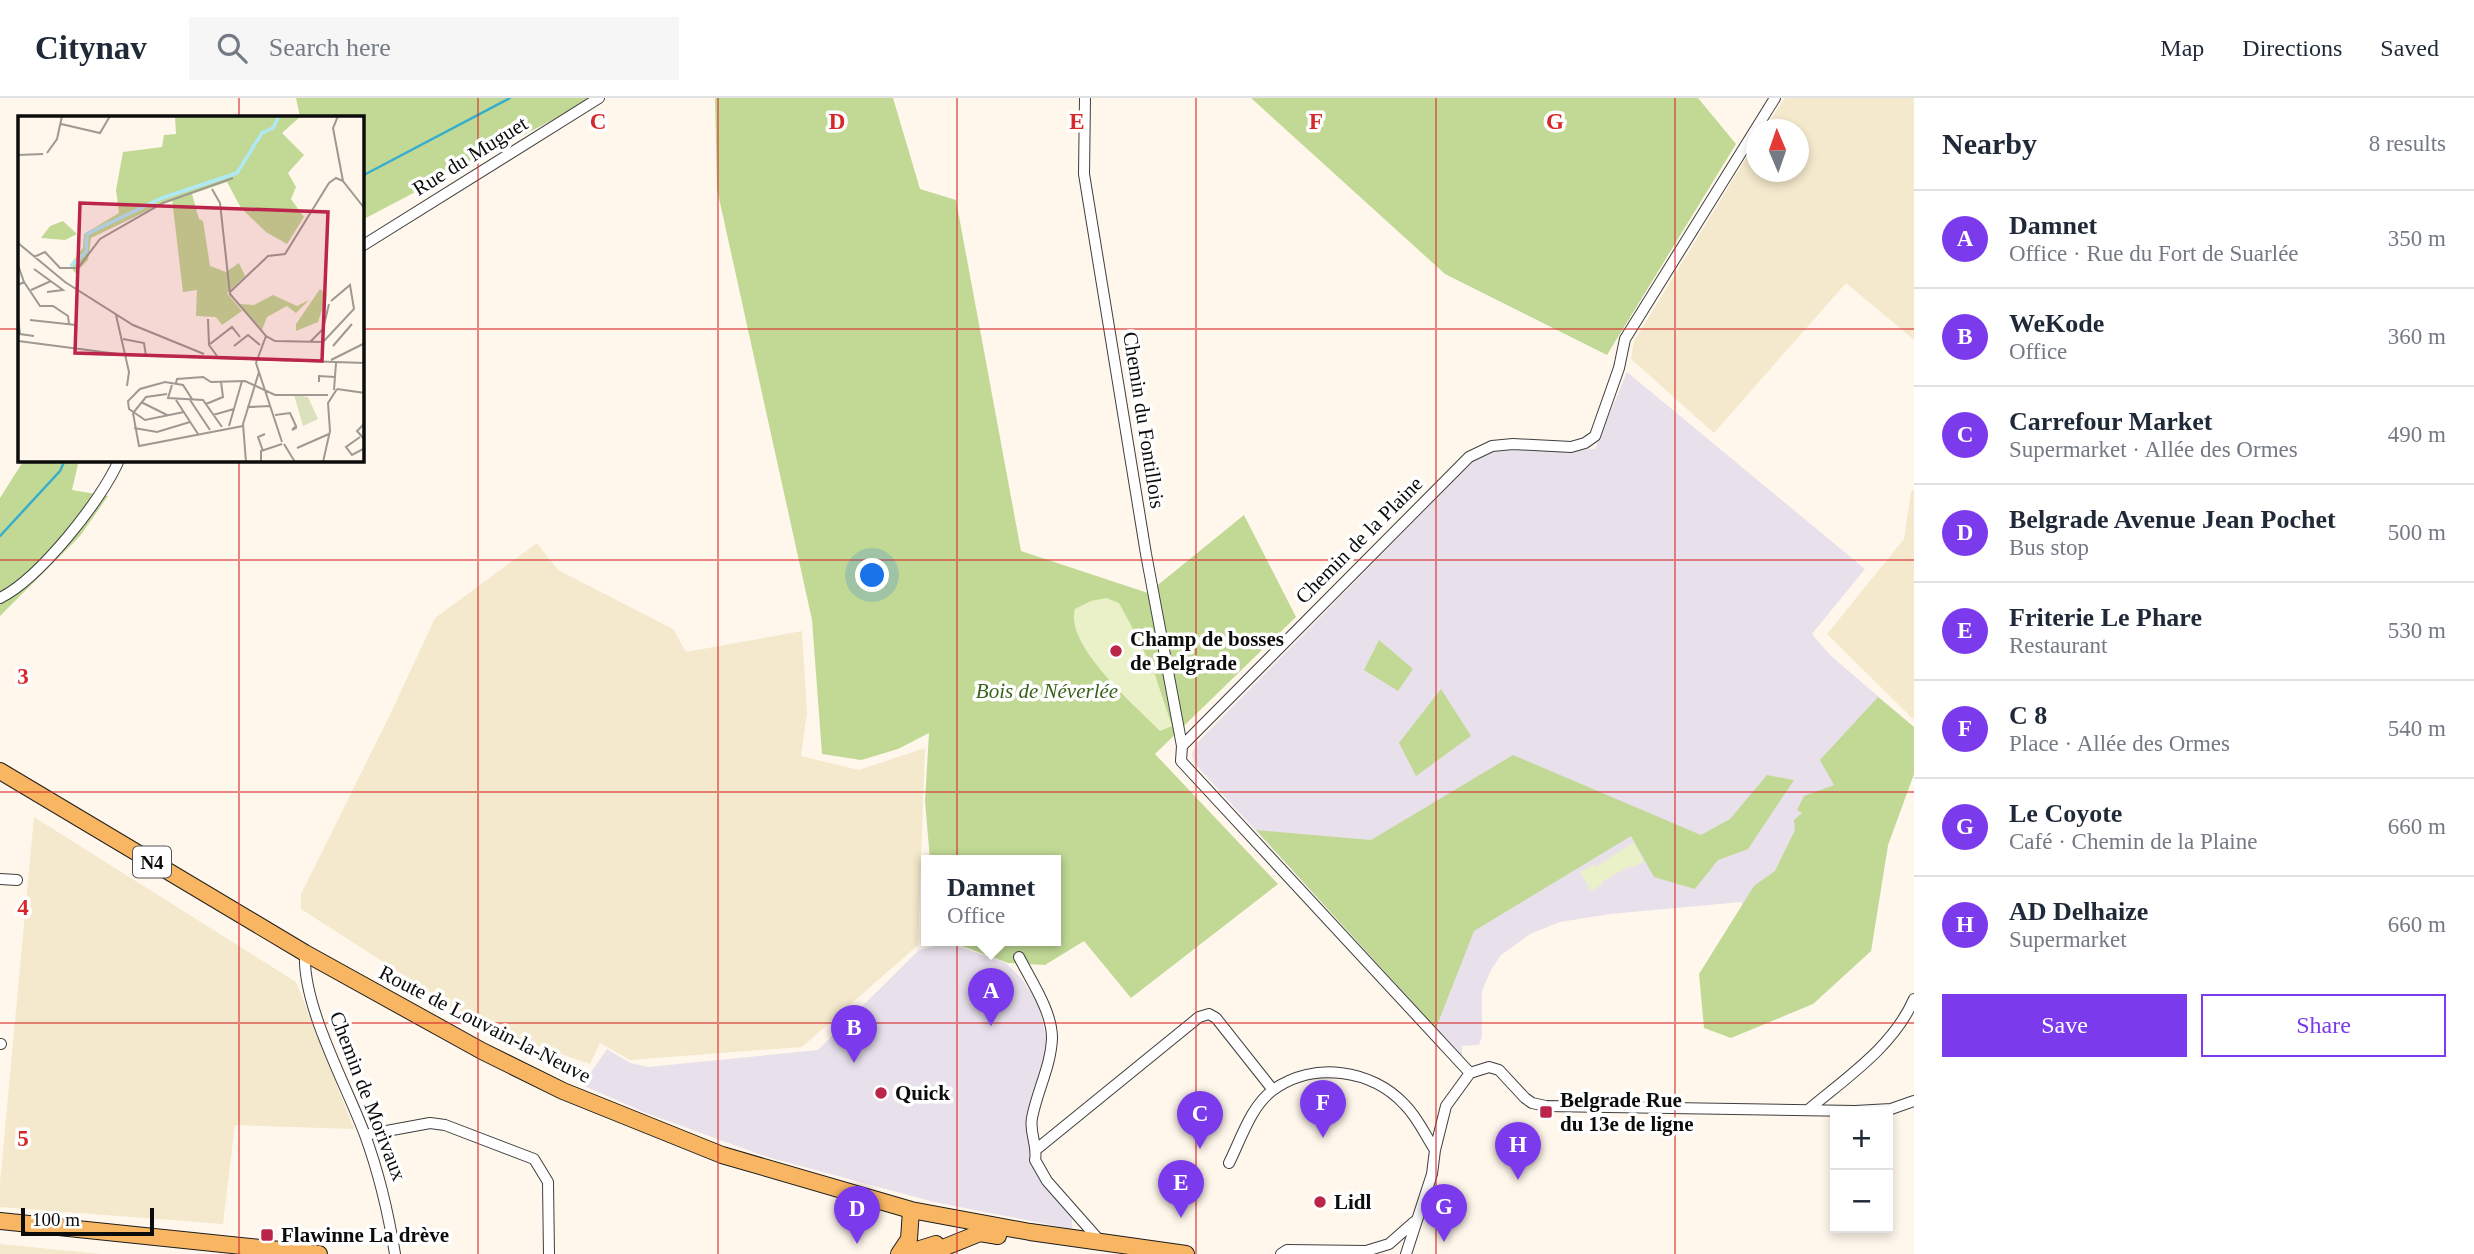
<!DOCTYPE html>
<html lang="en">
<head>
<meta charset="utf-8">
<style>
	:root { --surface:#fff; --page:#f6f6f7; --text:#1f2937; --muted:#747a83; --line:#e0e1e3; --accent:#7c3aed }
	body { margin:0; font-family:Georgia,serif; background:var(--page); color:var(--text) }
	.controls { position:absolute; right:21px; bottom:21px; display:grid; overflow:hidden; border-radius:0px; box-shadow:0 4px 10px #0003 }
	.controls button { width:63px; height:63px; display:grid; place-items:center; padding:0; border:0; border-bottom:2px solid var(--line); background:var(--surface); color:var(--text); font:35px sans-serif }
	.compass { position:absolute; left:1746px; top:21px; width:63px; height:63px; border-radius:50%; background:var(--surface); box-shadow:0 4px 10px #0003; rotate:358deg }
	.scale { position:absolute; left:21px; bottom:18px; width:133px; box-sizing:border-box; padding-left:7px; border:4px solid #0c0c0c; border-top:0; font-size:19px; line-height:24px; white-space:nowrap; color:#0c0c0c; -webkit-text-stroke:5px #fff; paint-order:stroke }
	.you { position:absolute; left:873px; top:478px; width:24px; height:24px; margin:-18px; border:5px solid #fff; border-radius:50%; background:#1a73e8; box-shadow:0 0 0 10px #1a73e833 }
	.badge { display:grid; place-items:center; width:46px; height:46px; border-radius:50%; background:var(--accent); color:#fff; font-size:23px; font-weight:700 }
	.pin { position:absolute; translate:-50% -58px; filter:drop-shadow(0 2px 4px #0008) }
	.pin::after { content:''; position:absolute; top:37px; width:24px; height:21px; background:inherit; clip-path:polygon(0 0,100% 0,50% 100%) }
	.popup { position:absolute; left:921px; top:757px; width:140px; height:91px; box-sizing:border-box; display:grid; place-content:center; border-radius:0px; background:var(--surface); filter:drop-shadow(0 2px 5px #0005); font-size:23px; white-space:nowrap; color:var(--muted) }
	.popup b { font-size:26px; color:var(--text) }
	.popup::after { content:''; position:absolute; left:50%; top:100%; margin-left:-14px; border:14px solid transparent; border-top-color:var(--surface) }
	.list { margin:0; padding:0; list-style:none }
	h2 { display:flex; justify-content:space-between; align-items:center; height:91px; margin:0; padding:0 28px; font-size:30px }
	h2 small { font-size:23px; font-weight:400; color:var(--muted) }
	.list li { display:grid; grid-template-columns:46px 1fr auto; gap:21px; align-items:center; box-sizing:border-box; height:98px; padding:0 28px; border-top:2px solid var(--line) }
	.list b { display:block; font-size:26px; white-space:nowrap }
	.list p { margin:0; font-size:23px; white-space:nowrap; color:var(--muted) }
	.list em { font-size:23px; font-style:normal; color:var(--muted) }
	.actions { display:flex; gap:14px; padding:21px 28px }
	.actions a { flex:1; padding:16px 0; border:2px solid var(--accent); border-radius:0px; text-align:center; font-size:24px; color:var(--accent) }
	.actions .main { background:var(--accent); color:#fff }
	.icon { flex:none; width:38px; height:38px; fill:none; stroke:currentColor; stroke-width:2; stroke-linecap:round; stroke-linejoin:round }
	.map { position:relative; flex:none; width:1914px; height:1156px; overflow:hidden }
	header { display:flex; align-items:center; gap:42px; box-sizing:border-box; height:98px; padding:0 35px; background:var(--surface); border-bottom:2px solid var(--line) }
	header strong { font-size:33px }
	nav { display:flex; gap:38px; margin-inline-start:auto; font-size:24px }
	.search { width:490px; height:63px; background:var(--page); display:flex; align-items:center; gap:18px; box-sizing:border-box; padding:0 24px; border-radius:0px; color:var(--muted); font-size:26px }
	main { display:flex }
	aside { flex:1; background:var(--surface) }
	.map>svg:first-child { display:block }
</style>
</head>
<body>
<header>
<strong>Citynav</strong>
<div class="search"><svg class="icon" aria-label="search" viewBox="0 0 24 24"><circle cx="10" cy="10" r="6"/><path d="M15 15l6 6"/></svg>Search here</div>
<nav><a>Map</a><a>Directions</a><a>Saved</a></nav>
</header>
<main>
<div class="map">
<svg width="1914" height="1156" viewBox="0 0 1914 1156">
	<rect width="100%" height="100%" fill="#fff7eb"/>
	<path fill="#e8e0eb" d="M1627,274L1865,471L1812,536L1831,558L1914,629V676L1888,747L1871,853L1813,906L1741,804L1610,816L1560,824L1530,836L1501,857L1491,872L1482,893V938L1479,947L1462,948V958L1195,666L1192,656L1197,645L1483,353L1595,351Z
		M941,847L963,850L1006,865L1022,881L1038,906L1046,938V956L1029,1017L1027,1035L1031,1059L1050,1093L1072,1121V1131L934,1104L767,1059L646,1015L582,987L607,951L630,965L648,969L818,952L919,852Z"/>
	<path fill="#f4e9cc" d="M1785,0H1914V242L1846,185L1714,335L1631,261L1634,243L1756,44V74H1798V32L1764,31Z
		M1914,391V622L1827,536L1904,441L1911,394Z
		M537,445L558,472L673,531L686,554L802,533L807,615L801,658L859,672L925,650L918,847L802,949L630,962L600,945L590,966L448,917L450,907L301,811V796L387,623L435,520Z
		M34,719L296,884L354,1031L235,1027L223,1126L0,1109V1084Z
		M0,1146L100,1156H0Z"/>
	<path fill="#c1d995" d="M296,0H594L362,122V19H300Z
		M715,0H893L920,91L956,102L1021,453L1148,495L1244,417L1296,519L1155,656L1278,786L1131,900L1084,843L1045,867L1008,865L946,842H1056V762H930L925,703L929,635L898,651L861,662L822,656L812,522L717,91Z
		M1251,0H1698L1736,46L1607,257L1445,176Z
		M24,362H79L72,392L108,398L80,438L0,518V400Z
		M1379,542L1413,571L1398,593L1364,572Z
		M1441,591L1471,638L1416,678L1399,645Z
		M1878,599L1914,629V676L1888,747L1871,853L1813,906L1731,940L1704,930L1699,876L1754,788L1775,773L1795,732L1794,722L1802,715L1797,712L1804,698L1834,687L1820,662Z
		M1513,657L1701,737L1730,721L1767,677L1794,682L1748,751L1718,762L1695,791L1654,779L1631,738L1474,833L1436,930L1256,732L1371,742Z"/>
	<path fill="#eaf0c7" d="M1106,500L1119,505L1132,529L1153,571L1172,628L1160,633C1136,608 1064,547 1075,511L1091,503Z
		M1634,744L1644,764L1631,770L1630,768L1603,783V786L1591,793L1580,774L1593,767L1595,769Z"/>
	<g fill="none" stroke-linecap="round" stroke-linejoin="round">
		<path stroke="#38aecc" stroke-width="2.5" d="M362,78L510,0
			M0,438L60,373L65,362"/>
		<g stroke="#3f3f3f" stroke-width="12">
			<path id="minor" d="M1085,0L1084,76L1146,456L1182,648L1181,663L1470,975
				M362,148L599,0
				M0,500C39,481 102,402 119,362
				M1182,648L1469,359L1492,348L1513,346L1571,349L1585,345L1595,338L1619,270L1625,241L1775,0
				M0,781L17,782
				M305,855C302,908 346,986 365,1037C380,1078 388,1113 395,1156
				M1019,859C1031,883 1052,913 1052,940C1051,968 1037,993 1032,1020C1029,1035 1038,1047 1035,1062L1047,1083L1100,1143
				M0,946H1
				M1470,975L1489,969L1499,972L1525,1000L1532,1005L1546,1008L1855,1013L1891,1011L1914,1003
				M1808,1012C1847,979 1893,949 1914,901
				M365,1037L430,1025L445,1027L534,1061L548,1084L549,1156
				M1038,1050L1199,919L1209,916L1216,920L1273,992
				M1229,1065C1241,1041 1251,1008 1273,992C1313,963 1372,971 1405,1007C1418,1020 1425,1037 1435,1052
				M1281,1156L1287,1152L1366,1153L1389,1146L1414,1124
				M1406,1156L1432,1076L1435,1052L1446,1008L1470,975"/>
		</g>
		<g stroke="#1d1d1d" stroke-width="18">
			<path id="primary" d="M0,673L305,855L482,953L563,993L722,1057L911,1112L1030,1134L1186,1156
				M0,1123L319,1156
				M899,1156L909,1141L911,1112
				M904,1156L936,1146
				M928,1156L980,1135L998,1138"/>
		</g>
		<use href="#minor" stroke="#fff" stroke-width="10"/>
		<use href="#primary" stroke="#f8b662" stroke-width="16"/>
	</g>
	<path fill="none" stroke="#d62828" stroke-width="2" stroke-opacity="0.55" d="M239,0V19M478,0V1156M718,0V1156M957,0V1156M1196,0V1156M1436,0V1156M1675,0V1156M0,231H19M362,231H1914M239,362V1156M0,462H1914M0,694H1914M0,925H1914"/>
	<g fill="#bb254a" stroke="#fff" stroke-width="2.5">
		<circle cx="1116" cy="553" r="7"/>
		<circle cx="881" cy="995" r="7"/>
		<rect x="1539" y="1007" width="14" height="14" rx="3.5"/>
		<circle cx="1320" cy="1104" r="7"/>
		<rect x="260" y="1130" width="14" height="14" rx="3.5"/>
	</g>
	<g text-anchor="middle" stroke-width="7" stroke-linejoin="round" paint-order="stroke">
		<rect fill="#fff" stroke="#555" stroke-width="2" x="133" y="748.5" width="38" height="31" rx="5"/>
		<g font-size="19" font-weight="bold" fill="#0c0c0c">
			<text x="152" y="771">N4</text>
		</g>
		<g font-size="21" fill="#0c0c0c" stroke="#fff">
			<text transform="translate(470 58) rotate(-32)" y="7">Rue du Muguet</text>
			<text transform="translate(1144 322) rotate(81)" y="7">Chemin du Fontillois</text>
			<text transform="translate(1359 442) rotate(-45)" y="7">Chemin de la Plaine</text>
			<text transform="translate(485 926) rotate(27)" y="7">Route de Louvain-la-Neuve</text>
			<text transform="translate(368 998) rotate(69)" y="7">Chemin de Morivaux</text>
		</g>
		<g font-size="21" font-weight="bold" fill="#0c0c0c" stroke="#fff" text-anchor="start">
			<text x="1130" y="548">Champ de bosses<tspan x="1130" dy="24">de Belgrade</tspan></text>
			<text x="895" y="1002">Quick</text>
			<text x="1560" y="1009">Belgrade Rue<tspan x="1560" dy="24">du 13e de ligne</tspan></text>
			<text x="1334" y="1111">Lidl</text>
			<text x="281" y="1144">Flawinne La drève</text>
		</g>
		<g font-size="21" font-style="italic" fill="#39631d" stroke="#fff">
			<text x="1047" y="600">Bois de Néverlée</text>
		</g>
	</g>
	<g transform="translate(18 18)">
		<rect width="346" height="346" fill="#fff7eb"/>
		<path d="M157,0H283L264,17L286,39L270,57L278,71L273,83L286,101L269,128L248,116L223,92L209,66L174,78L181,103L185,105L192,150L208,156L221,147L227,160L209,177L224,195L204,209L198,201L178,200L179,174L165,176L154,83L73,122L70,144L57,157L52,149L65,132L66,118L101,97L98,74L105,36L144,31L146,19L158,18ZM45,105L59,118L47,124L23,122L32,110ZM302,173L309,179L300,206L278,215V208ZM255,179L279,190L291,184L278,197L269,190L249,201L244,214L221,188L236,189Z" fill="#c1d995"/>
		<path d="M276,279L290,281L300,303L285,310Z" fill="#dbe0bd"/>
		<path fill="none" stroke="#b0e9f6" stroke-width="3.5" d="M53,150L68,136L69,118L144,82L219,57L244,17L255,12L261,0"/>
		<path fill="none" stroke="#9e9992" stroke-width="2" d="M320,0L315,12L325,65L347,93M43,8L82,17L92,0M29,37L39,23L44,0M0,39L25,38M194,73L202,87L212,178L248,220L257,225L305,226L336,193L332,169L313,185M0,127L47,166L115,209L186,238M16,141L27,136L42,152H60L82,123L145,87L215,62M0,149L6,166L0,169M16,153L45,174L29,176M6,166L22,190H35L50,200L51,208M13,174L33,165M212,176L250,140L267,138L311,67L318,62L325,65M98,199L111,256L109,270M0,201L2,218L16,220M190,203L191,229L199,240M12,204L58,209M248,220L238,247L264,326M105,223L126,227L128,240M0,225L108,239L347,247M292,226L305,213L311,188M192,228L214,211L222,221M216,230L230,219L242,229M315,230L334,208M313,244L347,227M301,266V260L317,261M158,267L159,263L185,261L193,266L227,265L257,279H310M154,269L150,282L185,284L204,311M319,273L347,277M316,274L318,247M149,278L128,281L115,297L121,330L225,310M158,284L180,318M172,284L192,314M123,286L151,300M188,288L205,281L203,266M229,291L253,290M166,296L127,304L111,293L110,285L122,273L147,266L165,269L174,283M195,299L216,293M257,299L272,297L278,310L274,314L278,312V310M347,307L339,315L347,324M211,310L224,265M116,312L139,316L172,306M342,321L328,331L334,339L347,332M266,328L277,346M279,332L311,318M245,335L240,321L247,318M228,346L225,308L241,256M243,346V335L264,328M305,346L312,315L310,287L319,273"/>
		<path fill="#bb254a" fill-opacity="0.15" stroke="#bb254a" stroke-width="3.5" d="M62,87L310,96L304,245L57,237Z"/>
		<rect width="346" height="346" fill="none" stroke="#0c0c0c" stroke-width="3.5"/>
	</g>
	<g font-size="23" text-anchor="middle" font-weight="bold" fill="#d62828" stroke="#fff" stroke-width="7" stroke-linejoin="round" paint-order="stroke">
		<text x="598" y="31">C</text>
		<text x="837" y="31">D</text>
		<text x="1077" y="31">E</text>
		<text x="1316" y="31">F</text>
		<text x="1555" y="31">G</text>
		<text x="23" y="586">3</text>
		<text x="23" y="817">4</text>
		<text x="23" y="1048">5</text>
	</g>
</svg>
<div class="controls">
<button>+</button>
<button>−</button>
</div>
<svg class="compass" viewBox="-18 -18 36 36"><path d="M0-13l5 13h-10z" fill="#e53935"/><path d="M0 13l5-13h-10z" fill="#747a83"/></svg>
<div class="scale">100 m</div>
<div class="you"></div>
<div class="pin badge" style="left:991px;top:928px">A</div>
<div class="popup"><b>Damnet</b>Office</div>
<div class="pin badge" style="left:854px;top:965px">B</div>
<div class="pin badge" style="left:1200px;top:1051px">C</div>
<div class="pin badge" style="left:857px;top:1146px">D</div>
<div class="pin badge" style="left:1181px;top:1120px">E</div>
<div class="pin badge" style="left:1323px;top:1040px">F</div>
<div class="pin badge" style="left:1444px;top:1144px">G</div>
<div class="pin badge" style="left:1518px;top:1082px">H</div>
</div>
<aside>
<h2>Nearby<small>8 results</small></h2>
<ul class="list">
<li><span class="badge">A</span><div><b>Damnet</b><p>Office · Rue du Fort de Suarlée</p></div><em>350 m</em></li>
<li><span class="badge">B</span><div><b>WeKode</b><p>Office</p></div><em>360 m</em></li>
<li><span class="badge">C</span><div><b>Carrefour Market</b><p>Supermarket · Allée des Ormes</p></div><em>490 m</em></li>
<li><span class="badge">D</span><div><b>Belgrade Avenue Jean Pochet</b><p>Bus stop</p></div><em>500 m</em></li>
<li><span class="badge">E</span><div><b>Friterie Le Phare</b><p>Restaurant</p></div><em>530 m</em></li>
<li><span class="badge">F</span><div><b>C 8</b><p>Place · Allée des Ormes</p></div><em>540 m</em></li>
<li><span class="badge">G</span><div><b>Le Coyote</b><p>Café · Chemin de la Plaine</p></div><em>660 m</em></li>
<li><span class="badge">H</span><div><b>AD Delhaize</b><p>Supermarket</p></div><em>660 m</em></li>
</ul>
<div class="actions"><a class="main">Save</a><a>Share</a></div>
</aside>
</main>
</body>
</html>
